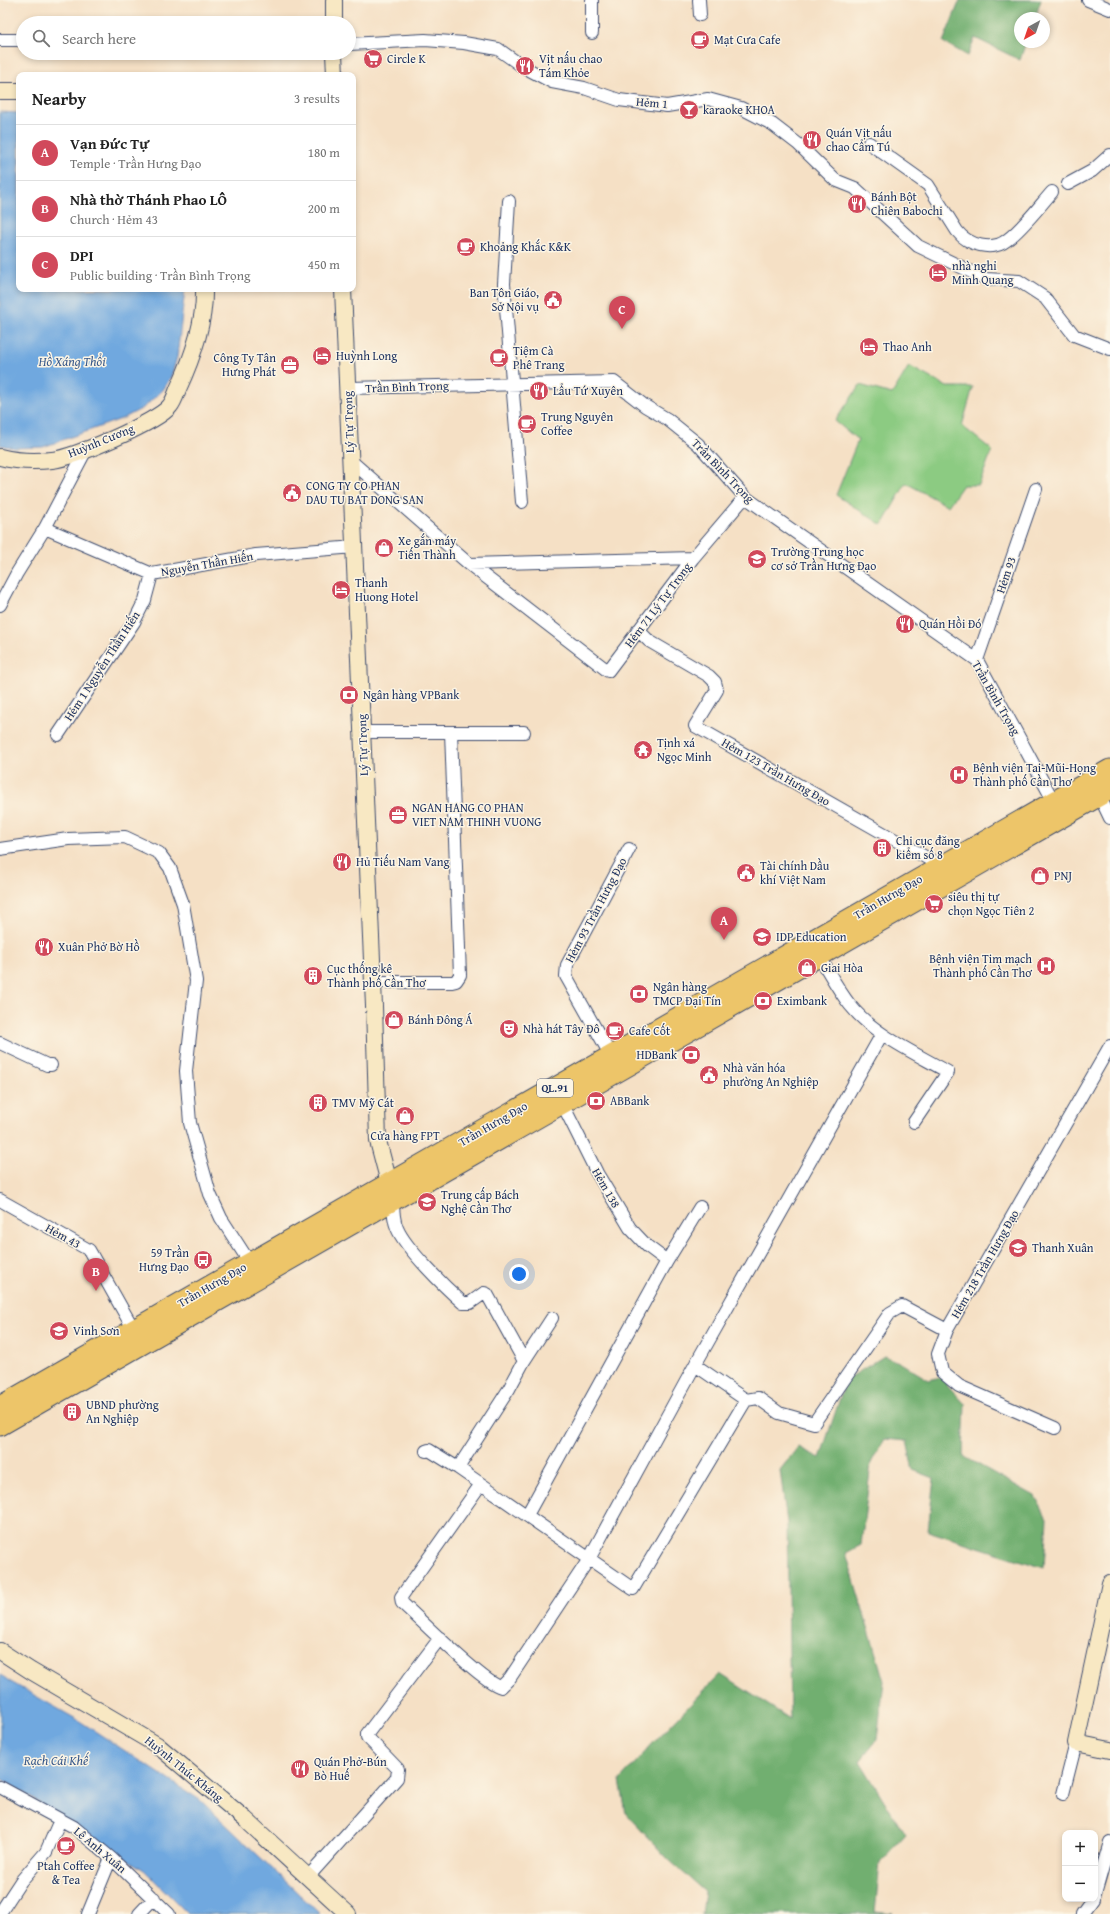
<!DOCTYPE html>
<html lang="en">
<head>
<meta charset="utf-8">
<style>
	:root { --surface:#fff; --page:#f6f6f6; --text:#222; --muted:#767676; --line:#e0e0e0; --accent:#d1495b }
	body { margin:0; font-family:"Gentium Book Plus",serif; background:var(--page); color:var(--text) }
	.controls { position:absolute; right:12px; bottom:12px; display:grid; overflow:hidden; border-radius:8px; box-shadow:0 2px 6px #0003 }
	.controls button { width:36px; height:36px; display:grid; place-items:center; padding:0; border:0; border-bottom:1px solid var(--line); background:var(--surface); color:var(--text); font:20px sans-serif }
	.compass { position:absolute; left:1014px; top:12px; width:36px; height:36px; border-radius:50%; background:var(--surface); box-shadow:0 2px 6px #0003; rotate:220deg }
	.you { position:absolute; left:519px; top:1274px; width:14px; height:14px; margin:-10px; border:3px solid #fff; border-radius:50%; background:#1a73e8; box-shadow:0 0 0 6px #1a73e833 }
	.badge { display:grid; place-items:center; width:26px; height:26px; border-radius:50%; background:var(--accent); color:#fff; font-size:13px; font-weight:700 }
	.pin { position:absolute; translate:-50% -33px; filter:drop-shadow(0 1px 2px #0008) }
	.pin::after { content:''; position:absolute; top:21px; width:14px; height:12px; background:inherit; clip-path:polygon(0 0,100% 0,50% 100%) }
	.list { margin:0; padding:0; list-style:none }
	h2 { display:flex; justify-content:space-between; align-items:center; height:52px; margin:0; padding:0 16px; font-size:17px }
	h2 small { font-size:13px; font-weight:400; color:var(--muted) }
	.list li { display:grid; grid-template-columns:26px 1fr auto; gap:12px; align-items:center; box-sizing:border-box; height:56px; padding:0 16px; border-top:1px solid var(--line) }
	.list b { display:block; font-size:15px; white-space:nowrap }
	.list p { margin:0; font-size:13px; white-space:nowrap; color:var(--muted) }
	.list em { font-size:13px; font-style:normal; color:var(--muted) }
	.icon { flex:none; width:22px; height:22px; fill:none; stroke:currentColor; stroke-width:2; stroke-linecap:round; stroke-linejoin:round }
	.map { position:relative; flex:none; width:1110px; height:1914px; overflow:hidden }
	.search { position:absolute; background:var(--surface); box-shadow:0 2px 6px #0003; left:16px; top:16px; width:340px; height:44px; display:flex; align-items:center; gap:10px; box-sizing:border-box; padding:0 14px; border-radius:22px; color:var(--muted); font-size:15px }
	.panel { position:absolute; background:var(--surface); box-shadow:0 2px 6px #0003; left:16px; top:72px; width:340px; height:220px; border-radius:8px }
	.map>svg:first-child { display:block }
</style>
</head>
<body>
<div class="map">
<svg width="1110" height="1914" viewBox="0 0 1110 1914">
	<rect width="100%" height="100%" fill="#fcf5e5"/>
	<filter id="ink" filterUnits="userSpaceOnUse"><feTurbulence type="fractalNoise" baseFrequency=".025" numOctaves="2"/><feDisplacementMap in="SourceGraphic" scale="8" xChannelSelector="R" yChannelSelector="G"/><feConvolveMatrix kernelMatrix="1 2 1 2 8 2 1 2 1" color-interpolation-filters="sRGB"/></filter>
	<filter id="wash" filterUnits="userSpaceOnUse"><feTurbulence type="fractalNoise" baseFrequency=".012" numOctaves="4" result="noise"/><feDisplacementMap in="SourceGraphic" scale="16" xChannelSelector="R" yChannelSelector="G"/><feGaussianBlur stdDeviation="0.9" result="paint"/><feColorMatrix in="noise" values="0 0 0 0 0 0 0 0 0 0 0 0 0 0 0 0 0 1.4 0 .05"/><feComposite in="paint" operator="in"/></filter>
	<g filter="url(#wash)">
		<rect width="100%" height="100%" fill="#f5e0c5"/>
		<path fill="#8ccb82" stroke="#547d70" d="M909,366L947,387H973L962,426L992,450L979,485H963L948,506L906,483L882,525L836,495L858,440L835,421L860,385L892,394Z"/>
		<path fill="#71af70" stroke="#466f67" d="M960,0H1041L1035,18H1020V42H1026L1020,60L975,38L968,56L943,42Z
			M884,1356L899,1362L929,1380L940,1377L965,1404L963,1456L1035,1496L1047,1518L1044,1568L928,1531L934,1478L913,1470L907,1441L884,1439L871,1463L861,1545L846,1553L884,1681L877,1740L860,1761L905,1835L880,1862L875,1912L893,1914H702L705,1892L668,1859L626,1814L620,1780L654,1742L720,1674L790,1719L787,1523L780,1470L798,1447L820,1458L846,1380Z"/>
		<path fill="#6fa8df" stroke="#456c9e" d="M0,112L19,113V289H185L177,357L171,377L163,390L143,408L124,418L43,447L15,448L0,445Z
			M0,1674L9,1681L78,1720L200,1800L320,1914H188L144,1870L0,1778Z"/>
	</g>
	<g filter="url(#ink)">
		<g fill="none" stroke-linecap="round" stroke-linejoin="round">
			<g stroke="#3c4a6d" stroke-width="14">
				<path id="street" d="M592,0V33
					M699,0L700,15
					M1088,0L1110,9
					M0,40H23
					M349,44L425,40L464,43L498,49L522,66L552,82L584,88L619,100L667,106L708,99L741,108L772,124L798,144L835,180L855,188L918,246L986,279L1019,281L1045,298L1074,335L1110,349
					M869,143L928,185L957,231C968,245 992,252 1007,240C1024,227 1038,208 1052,192
					M1068,184L1092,171L1110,155
					M509,201L504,284L522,502
					M348,388L614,382L645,406L667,419L698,444L745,497L977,660L1054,802
					M350,460L469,564L693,558L608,671L469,564
					M45,528L152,574L256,555L355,547
					M693,558L745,497
					M0,605L17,573L45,528L87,448
					M638,630L649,641L709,676L715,682L717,690L695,726L941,866
					M977,660L1036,489
					M362,732H524
					M58,735L134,622L145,600L152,574
					M1099,795L1110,818
					M0,849L68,839L125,837L159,853L170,868L183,904L196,981L186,1071L190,1123L210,1194L221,1218L250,1263
					M819,956C829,972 838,990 850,1005C874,1035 915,1053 948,1072L914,1122
					M372,982H452L456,981L460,975L451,732
					M0,1043L47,1065H51
					M611,1056L566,976L567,965L629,849
					M562,1103L597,1173L630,1228L647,1246L667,1261
					M0,1200L89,1250L134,1330
					M393,1200C393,1209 393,1219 397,1228C405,1248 446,1288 463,1303H470L484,1293L487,1294L524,1361
					M947,1330L938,1354L942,1372L959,1386L1055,1428
					M695,1365L746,1400L758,1398L779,1413L814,1423L890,1313L902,1306L947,1330L1110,1046
					M426,1451L429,1450L458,1468L633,1589L746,1400
					M458,1468L509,1389L524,1361L552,1318
					M481,1484L401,1597L402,1603C420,1619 483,1683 501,1687L510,1678L589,1559L695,1365L882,1034
					M527,1515L667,1261L700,1207
					M0,1787L74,1827L111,1858L169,1914
					M1063,1794L1076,1743
					M308,1877L397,1778L398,1769L367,1737V1734L440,1638
					M1095,1894L1110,1842
					M0,1913L21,1881L46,1852L60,1820
					M88,1914L111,1858
					M139,1914L154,1898
					M1082,1914L1093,1899"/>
			</g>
			<g stroke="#3c4a6d" stroke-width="18">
				<path id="secondary" d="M334,23V0
					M334,53L335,75
					M0,91H19
					M343,289L374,1006L378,1141L392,1194
					M0,457C16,461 35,462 52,460C73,458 158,422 170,406C174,401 176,394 178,389C192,359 205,323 204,289
					M1110,1583L1076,1743L1110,1750
					M0,1651L31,1671L157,1745L245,1819L348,1914"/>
			</g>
			<g stroke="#3c4a6d" stroke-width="23">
				<path id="highway" d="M0,1407L1110,770
					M0,1425L1110,789"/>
			</g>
			<use href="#street" stroke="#fff" stroke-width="12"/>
			<use href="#secondary" stroke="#f8e8c3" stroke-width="16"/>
			<use href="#highway" stroke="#edc569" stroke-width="21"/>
		</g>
	</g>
	<defs>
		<g id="cafe-disc" transform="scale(1)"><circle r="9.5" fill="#d1495b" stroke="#fcf5e5"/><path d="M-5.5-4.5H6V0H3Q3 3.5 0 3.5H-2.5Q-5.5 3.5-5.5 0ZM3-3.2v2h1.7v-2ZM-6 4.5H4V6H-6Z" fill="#fff"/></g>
		<g id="supermarket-disc" transform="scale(1)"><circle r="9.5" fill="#d1495b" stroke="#fcf5e5"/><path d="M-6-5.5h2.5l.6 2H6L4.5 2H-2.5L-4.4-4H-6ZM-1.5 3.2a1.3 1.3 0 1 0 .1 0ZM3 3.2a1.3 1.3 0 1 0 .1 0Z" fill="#fff"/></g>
		<g id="restaurant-disc" transform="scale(1)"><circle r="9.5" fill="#d1495b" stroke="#fcf5e5"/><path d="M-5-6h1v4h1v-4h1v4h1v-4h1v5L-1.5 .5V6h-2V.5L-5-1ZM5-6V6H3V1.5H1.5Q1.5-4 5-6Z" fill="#fff"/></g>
		<g id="bar-disc" transform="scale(1)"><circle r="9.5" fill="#d1495b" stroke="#fcf5e5"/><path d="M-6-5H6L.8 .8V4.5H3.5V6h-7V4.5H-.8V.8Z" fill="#fff"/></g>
		<g id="hotel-disc" transform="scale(1)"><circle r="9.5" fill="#d1495b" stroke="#fcf5e5"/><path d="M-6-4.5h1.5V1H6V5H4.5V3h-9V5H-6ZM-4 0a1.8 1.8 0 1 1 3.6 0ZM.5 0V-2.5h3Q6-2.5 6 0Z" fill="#fff"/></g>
		<g id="civic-disc" transform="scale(1)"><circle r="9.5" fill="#d1495b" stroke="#fcf5e5"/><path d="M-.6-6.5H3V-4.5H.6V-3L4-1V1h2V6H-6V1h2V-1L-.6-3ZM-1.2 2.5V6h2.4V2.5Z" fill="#fff"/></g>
		<g id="office-disc" transform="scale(1)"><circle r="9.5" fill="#d1495b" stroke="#fcf5e5"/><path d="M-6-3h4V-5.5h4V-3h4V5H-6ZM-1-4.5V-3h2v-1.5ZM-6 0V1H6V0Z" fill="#fff"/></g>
		<g id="shop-disc" transform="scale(1)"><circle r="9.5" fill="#d1495b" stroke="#fcf5e5"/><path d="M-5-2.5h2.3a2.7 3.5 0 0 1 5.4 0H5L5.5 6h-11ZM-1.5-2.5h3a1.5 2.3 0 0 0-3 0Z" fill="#fff"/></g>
		<g id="school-disc" transform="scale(1)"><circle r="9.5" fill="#d1495b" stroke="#fcf5e5"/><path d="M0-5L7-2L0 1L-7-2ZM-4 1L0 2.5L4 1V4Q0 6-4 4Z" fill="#fff"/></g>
		<g id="bank-disc" transform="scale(1)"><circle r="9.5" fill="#d1495b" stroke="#fcf5e5"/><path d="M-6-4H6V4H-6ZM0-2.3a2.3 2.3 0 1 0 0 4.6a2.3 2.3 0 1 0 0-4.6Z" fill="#fff"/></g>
		<g id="temple-disc" transform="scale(1)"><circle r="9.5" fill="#d1495b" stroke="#fcf5e5"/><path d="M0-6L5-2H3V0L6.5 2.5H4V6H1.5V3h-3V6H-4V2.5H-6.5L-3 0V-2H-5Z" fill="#fff"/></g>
		<g id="hospital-disc" transform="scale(1)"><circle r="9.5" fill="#d1495b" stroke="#fcf5e5"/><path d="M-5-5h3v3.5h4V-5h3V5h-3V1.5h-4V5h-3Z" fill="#fff"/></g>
		<g id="building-disc" transform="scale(1)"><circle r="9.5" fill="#d1495b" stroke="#fcf5e5"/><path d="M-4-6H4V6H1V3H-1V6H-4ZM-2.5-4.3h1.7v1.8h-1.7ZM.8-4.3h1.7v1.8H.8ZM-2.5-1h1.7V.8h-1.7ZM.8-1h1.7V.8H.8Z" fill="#fff"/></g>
		<g id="theatre-disc" transform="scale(1)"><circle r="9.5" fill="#d1495b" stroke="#fcf5e5"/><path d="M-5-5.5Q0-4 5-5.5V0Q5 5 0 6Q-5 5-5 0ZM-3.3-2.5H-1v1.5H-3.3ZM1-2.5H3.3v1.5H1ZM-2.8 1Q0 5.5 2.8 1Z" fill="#fff"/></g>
		<g id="university-disc" transform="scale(1)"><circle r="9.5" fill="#d1495b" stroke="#fcf5e5"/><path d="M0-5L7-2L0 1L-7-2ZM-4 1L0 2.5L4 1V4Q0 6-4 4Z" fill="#fff"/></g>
		<g id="bus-disc" transform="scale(1)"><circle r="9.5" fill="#d1495b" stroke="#fcf5e5"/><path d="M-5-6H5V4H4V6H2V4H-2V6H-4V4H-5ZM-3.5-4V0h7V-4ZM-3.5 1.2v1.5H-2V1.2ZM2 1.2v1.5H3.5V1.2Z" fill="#fff"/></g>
	</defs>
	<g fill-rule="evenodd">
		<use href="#cafe-disc" x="700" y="40"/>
		<use href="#supermarket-disc" x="373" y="59"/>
		<use href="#restaurant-disc" x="525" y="66"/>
		<use href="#bar-disc" x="689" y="110"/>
		<use href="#restaurant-disc" x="812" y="140"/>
		<use href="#restaurant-disc" x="857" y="204"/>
		<use href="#cafe-disc" x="466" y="247"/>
		<use href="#hotel-disc" x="938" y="273"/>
		<use href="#civic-disc" x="553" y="300"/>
		<use href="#hotel-disc" x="869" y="347"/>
		<use href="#hotel-disc" x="322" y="356"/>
		<use href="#cafe-disc" x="499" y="358"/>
		<use href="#office-disc" x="290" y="365"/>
		<use href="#restaurant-disc" x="539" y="391"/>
		<use href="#cafe-disc" x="527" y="424"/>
		<use href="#civic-disc" x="292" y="493"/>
		<use href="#shop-disc" x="384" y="548"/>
		<use href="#school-disc" x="757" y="559"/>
		<use href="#hotel-disc" x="341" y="590"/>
		<use href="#restaurant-disc" x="905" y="624"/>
		<use href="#bank-disc" x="349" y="695"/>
		<use href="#temple-disc" x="643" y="750"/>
		<use href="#hospital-disc" x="959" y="775"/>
		<use href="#office-disc" x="398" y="815"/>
		<use href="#building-disc" x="882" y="848"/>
		<use href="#restaurant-disc" x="342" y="862"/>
		<use href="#civic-disc" x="746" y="873"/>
		<use href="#shop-disc" x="1040" y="876"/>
		<use href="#supermarket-disc" x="934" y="904"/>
		<use href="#school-disc" x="762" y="937"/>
		<use href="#restaurant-disc" x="44" y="947"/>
		<use href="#hospital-disc" x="1046" y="966"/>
		<use href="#shop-disc" x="807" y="968"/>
		<use href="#building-disc" x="313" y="976"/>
		<use href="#bank-disc" x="639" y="994"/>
		<use href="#bank-disc" x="763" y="1001"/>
		<use href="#shop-disc" x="394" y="1020"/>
		<use href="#theatre-disc" x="509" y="1029"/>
		<use href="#cafe-disc" x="615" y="1031"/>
		<use href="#bank-disc" x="691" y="1055"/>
		<use href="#civic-disc" x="709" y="1075"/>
		<use href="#bank-disc" x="596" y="1101"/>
		<use href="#building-disc" x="318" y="1103"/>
		<use href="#shop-disc" x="405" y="1116"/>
		<use href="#university-disc" x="427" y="1202"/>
		<use href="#school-disc" x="1018" y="1248"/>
		<use href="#bus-disc" x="203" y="1260"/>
		<use href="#school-disc" x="59" y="1331"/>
		<use href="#building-disc" x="72" y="1412"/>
		<use href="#restaurant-disc" x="300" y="1769"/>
		<use href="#cafe-disc" x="66" y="1846"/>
	</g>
	<g text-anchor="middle" stroke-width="3" stroke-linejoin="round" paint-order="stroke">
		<rect fill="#fcf5e5" stroke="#5e6a86" stroke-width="1" x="537" y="1079" width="36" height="18" rx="3"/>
		<g font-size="11" font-weight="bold" fill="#1b2f5e">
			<text x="555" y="1092">QL.91</text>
		</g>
		<g font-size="12" fill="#1b2f5e" stroke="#fcf5e5" text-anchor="start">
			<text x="714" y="44">Mạt Cưa Cafe</text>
			<text x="387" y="63">Circle K</text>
			<text x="539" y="63">Vịt nấu chao<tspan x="539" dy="14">Tám Khỏe</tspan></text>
			<text x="703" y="114">karaoke KHOA</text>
			<text x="826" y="137">Quán Vịt nấu<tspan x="826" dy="14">chao Cẩm Tú</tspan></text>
			<text x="871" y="201">Bánh Bột<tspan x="871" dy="14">Chiên Babochi</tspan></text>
			<text x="480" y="251">Khoảng Khắc K&amp;K</text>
			<text x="952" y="270">nhà nghỉ<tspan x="952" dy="14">Minh Quang</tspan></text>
			<text x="539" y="297" text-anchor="end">Ban Tôn Giáo,<tspan x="539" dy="14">Sở Nội vụ</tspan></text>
			<text x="883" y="351">Thao Anh</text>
			<text x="513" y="355">Tiệm Cà<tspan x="513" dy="14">Phê Trang</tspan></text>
			<text x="336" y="360">Huỳnh Long</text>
			<text x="276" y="362" text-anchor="end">Công Ty Tân<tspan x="276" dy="14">Hưng Phát</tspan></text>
			<text x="553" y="395">Lẩu Tứ Xuyên</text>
			<text x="541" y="421">Trung Nguyên<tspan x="541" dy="14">Coffee</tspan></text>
			<text x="306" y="490">CONG TY CO PHAN<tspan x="306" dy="14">DAU TU BAT DONG SAN</tspan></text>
			<text x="398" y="545">Xe gắn máy<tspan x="398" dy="14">Tiến Thành</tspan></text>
			<text x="771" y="556">Trường Trung học<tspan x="771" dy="14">cơ sở Trần Hưng Đạo</tspan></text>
			<text x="355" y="587">Thanh<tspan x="355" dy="14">Huong Hotel</tspan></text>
			<text x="919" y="628">Quán Hồi Đó</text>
			<text x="363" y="699">Ngân hàng VPBank</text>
			<text x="657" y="747">Tịnh xá<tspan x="657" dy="14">Ngọc Minh</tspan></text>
			<text x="973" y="772">Bệnh viện Tai-Mũi-Họng<tspan x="973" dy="14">Thành phố Cần Thơ</tspan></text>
			<text x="412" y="812">NGAN HANG CO PHAN<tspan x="412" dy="14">VIET NAM THINH VUONG</tspan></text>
			<text x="896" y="845">Chi cục đăng<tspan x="896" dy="14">kiểm số 8</tspan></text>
			<text x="356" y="866">Hủ Tiếu Nam Vang</text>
			<text x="760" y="870">Tài chính Dầu<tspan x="760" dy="14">khí Việt Nam</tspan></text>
			<text x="1054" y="880">PNJ</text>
			<text x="948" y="901">siêu thị tự<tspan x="948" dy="14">chọn Ngọc Tiên 2</tspan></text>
			<text x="776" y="941">IDP Education</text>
			<text x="58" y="951">Xuân Phở Bờ Hồ</text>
			<text x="1032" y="963" text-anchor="end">Bệnh viện Tim mạch<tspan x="1032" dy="14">Thành phố Cần Thơ</tspan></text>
			<text x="821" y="972">Giai Hòa</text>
			<text x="327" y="973">Cục thống kê<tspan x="327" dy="14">Thành phố Cần Thơ</tspan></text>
			<text x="653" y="991">Ngân hàng<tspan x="653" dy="14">TMCP Đại Tín</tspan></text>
			<text x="777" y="1005">Eximbank</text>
			<text x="408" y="1024">Bánh Đông Á</text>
			<text x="523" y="1033">Nhà hát Tây Đô</text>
			<text x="629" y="1035">Cafe Cốt</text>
			<text x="677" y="1059" text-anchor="end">HDBank</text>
			<text x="723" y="1072">Nhà văn hóa<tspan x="723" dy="14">phường An Nghiệp</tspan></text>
			<text x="610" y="1105">ABBank</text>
			<text x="332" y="1107">TMV Mỹ Cát</text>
			<text x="405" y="1140" text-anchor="middle">Cửa hàng FPT</text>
			<text x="441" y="1199">Trung cấp Bách<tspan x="441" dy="14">Nghệ Cần Thơ</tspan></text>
			<text x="1032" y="1252">Thanh Xuân</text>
			<text x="189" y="1257" text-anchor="end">59 Trần<tspan x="189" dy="14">Hưng Đạo</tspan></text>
			<text x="73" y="1335">Vinh Sơn</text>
			<text x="86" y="1409">UBND phường<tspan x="86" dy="14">An Nghiệp</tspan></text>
			<text x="314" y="1766">Quán Phở-Bún<tspan x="314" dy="14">Bò Huế</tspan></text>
			<text x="66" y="1870" text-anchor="middle">Ptah Coffee<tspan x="66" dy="14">&amp; Tea</tspan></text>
		</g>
		<g font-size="12" fill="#1b2f5e" stroke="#fcf5e5">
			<text transform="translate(652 103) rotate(5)" y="4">Hẻm 1</text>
			<text transform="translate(407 387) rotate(-2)" y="4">Trần Bình Trọng</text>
			<text transform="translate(349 422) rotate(-92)" y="4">Lý Tự Trọng</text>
			<text transform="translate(101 441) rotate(-22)" y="4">Huỳnh Cương</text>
			<text transform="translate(723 471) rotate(46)" y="4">Trần Bình Trọng</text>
			<text transform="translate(207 564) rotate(-10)" y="4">Nguyễn Thần Hiến</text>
			<text transform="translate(1006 575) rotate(-71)" y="4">Hẻm 93</text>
			<text transform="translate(658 605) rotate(-53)" y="4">Hẻm 71 Lý Tự Trọng</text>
			<text transform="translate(102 666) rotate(-57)" y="4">Hẻm 1 Nguyễn Thần Hiến</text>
			<text transform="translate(996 698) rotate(60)" y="4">Trần Bình Trọng</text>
			<text transform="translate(363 745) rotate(-92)" y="4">Lý Tự Trọng</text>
			<text transform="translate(776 772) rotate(30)" y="4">Hẻm 123 Trần Hưng Đạo</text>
			<text transform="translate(888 897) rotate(-30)" y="4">Trần Hưng Đạo</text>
			<text transform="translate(596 910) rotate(-62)" y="4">Hẻm 93 Trần Hưng Đạo</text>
			<text transform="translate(493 1124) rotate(-30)" y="4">Trần Hưng Đạo</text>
			<text transform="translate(606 1188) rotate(60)" y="4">Hẻm 138</text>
			<text transform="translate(63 1236) rotate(29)" y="4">Hẻm 43</text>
			<text transform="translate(985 1264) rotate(-60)" y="4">Hẻm 218 Trần Hưng Đạo</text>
			<text transform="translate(212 1285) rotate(-30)" y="4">Trần Hưng Đạo</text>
			<text transform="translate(184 1769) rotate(39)" y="4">Huỳnh Thúc Kháng</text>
			<text transform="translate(100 1850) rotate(40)" y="4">Lê Anh Xuân</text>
		</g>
		<g font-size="13" font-style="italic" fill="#38598b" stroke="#fcf5e5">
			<text x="72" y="366">Hồ Xáng Thổi</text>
			<text x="56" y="1765">Rạch Cái Khế</text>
		</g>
	</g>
</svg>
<div class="controls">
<button>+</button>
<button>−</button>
</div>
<svg class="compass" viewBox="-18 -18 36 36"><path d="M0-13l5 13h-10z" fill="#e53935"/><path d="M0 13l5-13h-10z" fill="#767676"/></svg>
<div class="you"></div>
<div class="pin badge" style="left:724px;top:940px">A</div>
<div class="pin badge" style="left:96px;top:1291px">B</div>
<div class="pin badge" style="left:622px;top:329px">C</div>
<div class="search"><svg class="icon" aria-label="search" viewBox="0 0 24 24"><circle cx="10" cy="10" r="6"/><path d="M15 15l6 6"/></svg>Search here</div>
<section class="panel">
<h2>Nearby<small>3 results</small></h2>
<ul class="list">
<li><span class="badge">A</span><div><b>Vạn Đức Tự</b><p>Temple · Trần Hưng Đạo</p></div><em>180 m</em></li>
<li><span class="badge">B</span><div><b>Nhà thờ Thánh Phao LÔ</b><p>Church · Hẻm 43</p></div><em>200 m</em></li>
<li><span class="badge">C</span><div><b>DPI</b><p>Public building · Trần Bình Trọng</p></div><em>450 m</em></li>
</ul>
</section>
</div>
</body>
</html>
